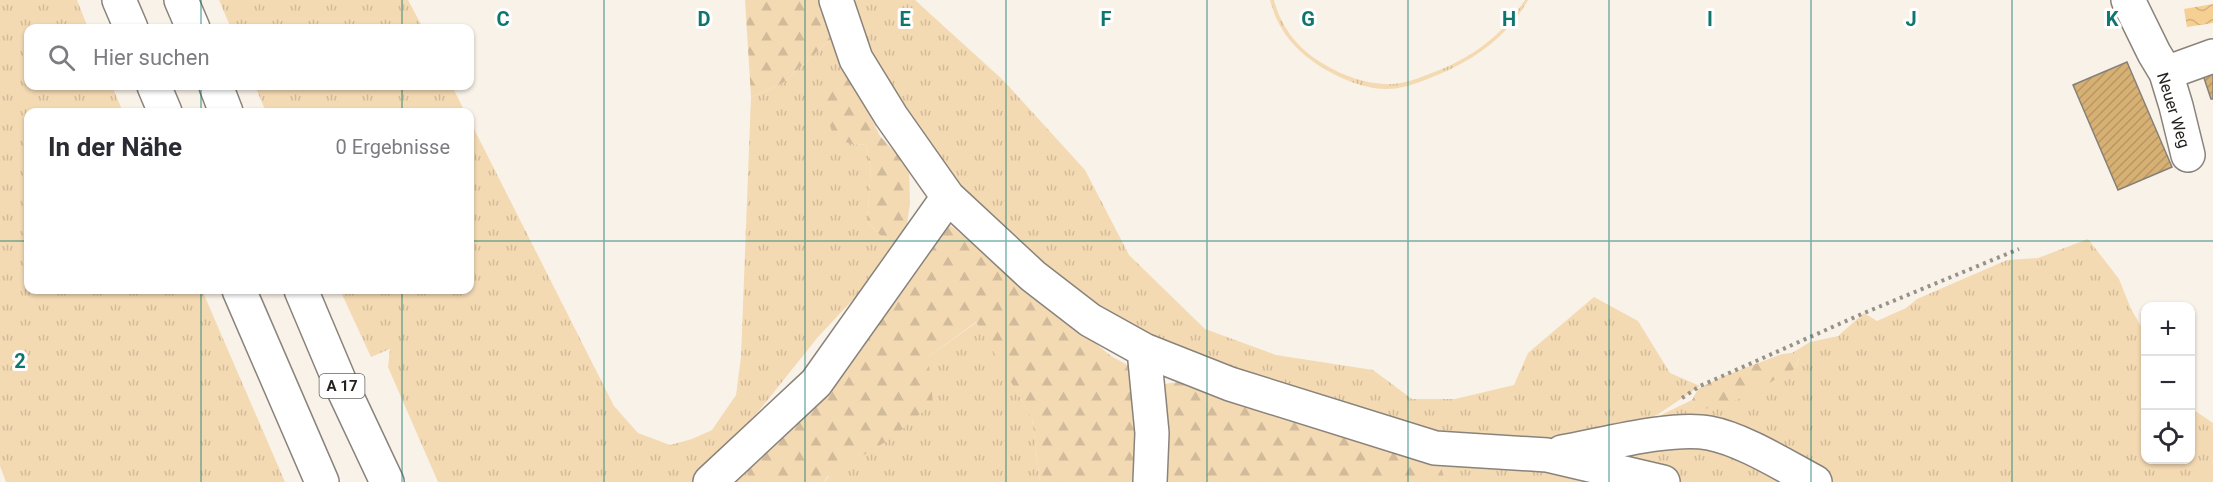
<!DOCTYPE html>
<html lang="de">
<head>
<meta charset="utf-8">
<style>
	:root { --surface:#fff; --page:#f2f2f3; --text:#2b2b33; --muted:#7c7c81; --line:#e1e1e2 }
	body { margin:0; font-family:Roboto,sans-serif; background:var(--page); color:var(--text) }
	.controls { position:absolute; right:18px; bottom:18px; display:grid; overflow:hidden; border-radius:12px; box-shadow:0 2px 4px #0004 }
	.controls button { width:54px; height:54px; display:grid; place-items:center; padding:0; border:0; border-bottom:2px solid var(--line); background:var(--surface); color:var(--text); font:30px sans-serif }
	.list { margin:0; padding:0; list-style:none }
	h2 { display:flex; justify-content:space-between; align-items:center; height:78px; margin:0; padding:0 24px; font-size:26px }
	h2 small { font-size:20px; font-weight:400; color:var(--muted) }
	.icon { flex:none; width:33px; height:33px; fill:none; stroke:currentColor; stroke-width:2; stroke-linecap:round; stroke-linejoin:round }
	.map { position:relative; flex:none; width:2213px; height:482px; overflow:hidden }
	.search { position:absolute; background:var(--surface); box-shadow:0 2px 4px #0004; left:24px; top:24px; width:450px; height:66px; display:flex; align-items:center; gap:15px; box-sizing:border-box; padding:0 21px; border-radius:12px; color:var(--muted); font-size:22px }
	.panel { position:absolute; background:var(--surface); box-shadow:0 2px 4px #0004; left:24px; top:108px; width:450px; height:186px; border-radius:12px }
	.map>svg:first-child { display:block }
</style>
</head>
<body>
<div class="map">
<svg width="2213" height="482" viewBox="0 0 2213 482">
	<defs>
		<pattern id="grass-tufts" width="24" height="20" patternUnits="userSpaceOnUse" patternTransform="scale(1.5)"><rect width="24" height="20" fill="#f4dab3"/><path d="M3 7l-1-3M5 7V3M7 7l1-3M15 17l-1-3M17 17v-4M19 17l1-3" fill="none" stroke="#d1bb9a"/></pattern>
		<pattern id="forest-firs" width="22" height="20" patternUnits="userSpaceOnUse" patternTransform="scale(1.5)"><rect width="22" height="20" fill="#f4dab3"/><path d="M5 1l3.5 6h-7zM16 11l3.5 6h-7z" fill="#d1bb9a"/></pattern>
		<pattern id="water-waves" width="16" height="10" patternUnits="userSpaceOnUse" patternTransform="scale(1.5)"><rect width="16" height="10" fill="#f6cf92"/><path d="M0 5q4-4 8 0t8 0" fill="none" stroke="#d3b17d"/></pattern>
		<pattern id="building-hatch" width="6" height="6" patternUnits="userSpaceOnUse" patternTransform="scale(1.5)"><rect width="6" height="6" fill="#d7b074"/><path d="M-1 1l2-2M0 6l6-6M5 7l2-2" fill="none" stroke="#b89764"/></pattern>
	</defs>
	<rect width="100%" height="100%" fill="#f9f2e8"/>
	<path fill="url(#grass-tufts)" d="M0,0H77L88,28H28V86H112L123,112H28V290H202L285,482H6L0,466Z
		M219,0H408L423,28H231Z
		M848,0H915L1004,81L1085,170L1129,255L1205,329L1276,355L1373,370L1412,399H1455L1514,385L1528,353L1594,297L1638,321L1670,373L1700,386L1657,415L1623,427L1554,444L1443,438L1232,375L1119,321L1049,274L970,196L914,129L867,48Z
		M1270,0H1274C1282,30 1300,51 1327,66C1344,76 1365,83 1384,84C1398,85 1411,81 1424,76C1467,61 1500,39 1525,0H1528C1506,39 1471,62 1430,78C1415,84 1402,89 1386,89C1364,89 1339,78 1321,67C1295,50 1278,31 1270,0Z
		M831,39L844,63L852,144L866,145L871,169L867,222L880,235L891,242V259L818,337L714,467L746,464L749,482H438L388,367L390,349L371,357L340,290H470V121L614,406L638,433L670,445L692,439L712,430L736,395L741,357L751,97L783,83Z
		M255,86H452L465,112H266Z
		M2088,239L2119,279L2131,309L2145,333L2146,460H2190L2191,408L2213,423V482H1825L1649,428L1663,414L1692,400L1694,409L1795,369L1799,358L1792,353L1810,342L1838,336L1864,313L1877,321L1906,308L1917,299L2007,260L2038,258Z
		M977,322L1032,418L1040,482H824L928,357Z
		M1669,433L1815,482H1446L1437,456Z"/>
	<path fill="url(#forest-firs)" d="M745,0H818L831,39L783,83L751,97Z
		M844,63L880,136L909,168L910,204L904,245L891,259V242L880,235L867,222L871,169L866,145L852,144L836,139L821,105Z
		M950,225L1111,356L1140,372L1136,482H1040L1032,418L976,322L928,357L933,403L892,438L827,477L824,482H749L746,465L903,284Z
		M1792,353L1799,357L1795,369C1761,385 1733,410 1694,409L1692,400L1698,389L1721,377L1782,354Z
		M1184,381L1437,456L1446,482H1159L1165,384Z"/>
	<path fill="url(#water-waves)" d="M2213,4V23L2187,27L2184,9Z"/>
	<path fill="url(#building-hatch)" stroke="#868078" stroke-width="1.5" d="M2127,62L2172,167L2118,190L2073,85Z
		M2213,72V99H2211L2203,75Z"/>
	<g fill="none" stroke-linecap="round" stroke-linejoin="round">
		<g stroke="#89837b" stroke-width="36">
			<path id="minor" d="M836,0L856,59L891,116L948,197L1033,276L1090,320L1144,350
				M2128,0L2154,53L2166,73L2176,106L2188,155
				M2166,73L2213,56
				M1562,452C1602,445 1671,426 1709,433C1742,439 1785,466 1815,482
				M710,482L816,383L948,197
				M1150,482L1152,433L1144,350L1230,384L1435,448L1547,455L1663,482"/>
		</g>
		<g stroke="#89837b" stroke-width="36">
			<path id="highway" d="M119,0L131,28
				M181,0L193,28
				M154,86L165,112
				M216,86L226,112
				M239,290L322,482
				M301,290L339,380L387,482"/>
		</g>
		<path stroke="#96918a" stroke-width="4" stroke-dasharray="3 4.5" stroke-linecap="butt" d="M1682,398L1700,386L1864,313L2019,249"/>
		<use href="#minor" stroke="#fff" stroke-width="33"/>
		<use href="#highway" stroke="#fff" stroke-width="33"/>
	</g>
	<path fill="none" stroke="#0f766e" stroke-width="1.5" stroke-opacity="0.55" d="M201,0V28M402,0V28M604,0V482M805,0V482M1006,0V482M1207,0V482M1408,0V482M1609,0V482M1811,0V482M2012,0V482M201,86V112M402,86V112M0,241H28M470,241H2213M201,290V482M402,290V482"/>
	<g text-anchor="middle" stroke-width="6" stroke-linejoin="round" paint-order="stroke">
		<rect fill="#fff" stroke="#666462" stroke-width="1.5" x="319.5" y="374" width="45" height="24" rx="4.5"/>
		<g font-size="15" font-weight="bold" fill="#24221e">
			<text x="342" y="391">A 17</text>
		</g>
		<g font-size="16" fill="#24221e" stroke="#fff">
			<text transform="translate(2174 110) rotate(73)" y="6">Neuer Weg</text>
		</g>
	</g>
	<g font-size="20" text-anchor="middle" font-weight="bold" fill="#0f766e" stroke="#fff" stroke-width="6" stroke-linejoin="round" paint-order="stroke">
		<text x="503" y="26">C</text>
		<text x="704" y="26">D</text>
		<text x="905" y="26">E</text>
		<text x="1106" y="26">F</text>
		<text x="1308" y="26">G</text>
		<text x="1509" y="26">H</text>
		<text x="1710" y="26">I</text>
		<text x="1911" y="26">J</text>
		<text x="2112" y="26">K</text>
		<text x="20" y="368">2</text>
	</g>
</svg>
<div class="controls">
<button>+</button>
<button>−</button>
<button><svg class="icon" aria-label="locate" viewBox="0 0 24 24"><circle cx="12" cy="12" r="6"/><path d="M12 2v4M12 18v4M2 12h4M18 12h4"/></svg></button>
</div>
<div class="search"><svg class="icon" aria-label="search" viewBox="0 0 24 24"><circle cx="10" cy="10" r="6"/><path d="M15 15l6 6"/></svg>Hier suchen</div>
<section class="panel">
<h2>In der Nähe<small>0 Ergebnisse</small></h2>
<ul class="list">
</ul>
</section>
</div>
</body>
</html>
